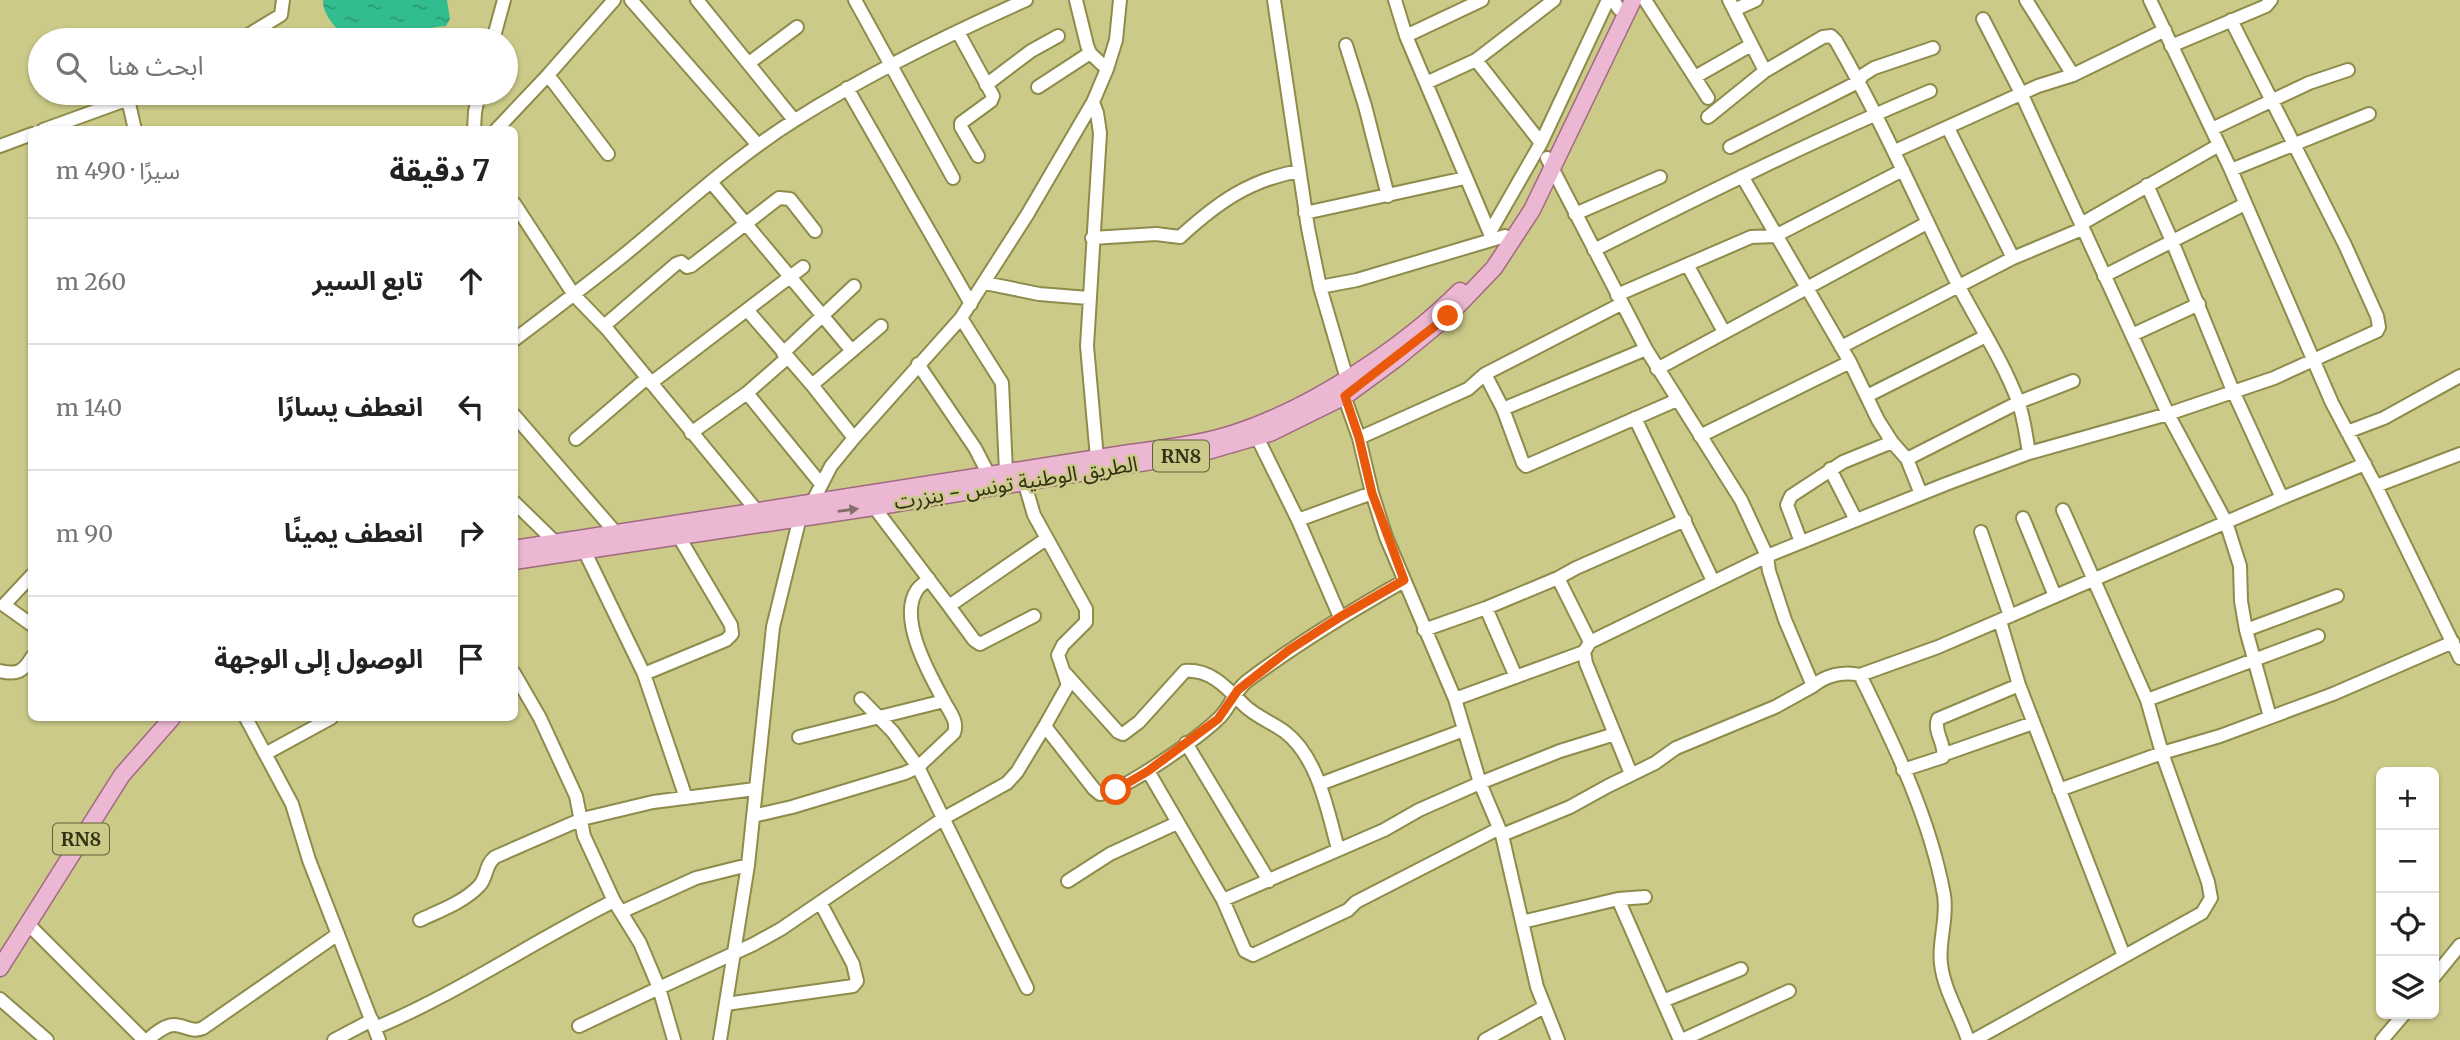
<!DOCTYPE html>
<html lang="ar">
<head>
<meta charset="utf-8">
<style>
	:root { --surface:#fff; --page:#f6f6f6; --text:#222; --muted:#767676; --line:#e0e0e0 }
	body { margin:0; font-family:Merriweather,"Noto Sans Arabic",serif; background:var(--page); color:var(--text); direction:rtl }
	.controls { position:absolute; right:21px; bottom:21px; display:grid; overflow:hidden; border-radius:10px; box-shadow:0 2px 5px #0004 }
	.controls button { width:63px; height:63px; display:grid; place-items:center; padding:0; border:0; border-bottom:2px solid var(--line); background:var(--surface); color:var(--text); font:35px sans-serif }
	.stop { position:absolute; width:21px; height:21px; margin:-16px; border:5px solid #ea580c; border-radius:50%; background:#fff }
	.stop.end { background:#ea580c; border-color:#fff; box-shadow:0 2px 7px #0008 }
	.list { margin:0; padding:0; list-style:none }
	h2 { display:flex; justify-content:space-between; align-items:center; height:91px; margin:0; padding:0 28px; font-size:30px }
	h2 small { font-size:23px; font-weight:400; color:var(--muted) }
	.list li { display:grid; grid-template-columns:46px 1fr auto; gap:21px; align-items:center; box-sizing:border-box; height:126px; padding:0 28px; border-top:2px solid var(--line) }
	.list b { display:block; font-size:26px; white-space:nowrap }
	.list em { font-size:23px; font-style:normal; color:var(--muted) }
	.icon { flex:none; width:38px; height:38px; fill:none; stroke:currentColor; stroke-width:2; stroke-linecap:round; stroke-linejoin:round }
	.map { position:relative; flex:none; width:2460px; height:1040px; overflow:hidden; direction:ltr }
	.search { position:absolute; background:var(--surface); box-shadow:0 2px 5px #0004; left:28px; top:28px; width:490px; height:77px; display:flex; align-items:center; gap:18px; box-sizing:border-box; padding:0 24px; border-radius:38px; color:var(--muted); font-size:26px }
	.panel { position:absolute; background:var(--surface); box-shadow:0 2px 5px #0004; left:28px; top:126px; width:490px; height:595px; border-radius:10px; direction:rtl }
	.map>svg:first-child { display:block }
</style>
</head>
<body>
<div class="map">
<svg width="2460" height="1040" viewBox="0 0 2460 1040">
	<defs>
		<pattern id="water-ripples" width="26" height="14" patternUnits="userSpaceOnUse" patternTransform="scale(1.75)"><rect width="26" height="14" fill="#32bd90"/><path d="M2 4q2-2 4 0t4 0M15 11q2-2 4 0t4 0" fill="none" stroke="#2b9a75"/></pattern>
	</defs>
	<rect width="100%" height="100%" fill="#ccca88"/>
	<path fill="url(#water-ripples)" d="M323,0H447L450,19L446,26C427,27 412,34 393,40L384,34L340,32C332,24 322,11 323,0Z"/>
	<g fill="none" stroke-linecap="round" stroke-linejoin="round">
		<g stroke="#8e8b4b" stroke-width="16">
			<path id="minor" d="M631,0L758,145
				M697,0L794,120
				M855,0L953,178
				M1076,0L1087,45L1090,53L1107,69
				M1274,0L1308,228L1320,287L1347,379
				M1395,0L1406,36L1491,236
				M1613,0L1619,9
				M1645,0L1708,98
				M1729,0L1765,71
				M2026,0L2073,75
				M2150,0L2231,170L2332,403L2376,486L2460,658
				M1734,10L1756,0
				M1983,19L2022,95L2168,414L2226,522L2240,566L2241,601L2246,630L2270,717
				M958,32L993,96L991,101L961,123V127L978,156
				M1406,36L1482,0
				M240,40L281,15L283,0
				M493,40L504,0
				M1346,45L1365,106L1388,196
				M2171,46L2266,6L2271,0
				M1476,60L1541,143
				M749,63L797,27
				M548,75L608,154
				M1695,77L1751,45
				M1426,83L1476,60L1554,0
				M986,85L1031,51L1058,36
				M1038,87L1090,53
				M847,88L971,304
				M128,99L135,130
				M1093,102L1097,113L1100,133L1087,346L1097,458
				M1708,117L1765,71L1823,37L1831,36L1836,41C1879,116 1914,195 1952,273C1973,316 2001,356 2018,401C2024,417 2026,436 2029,453
				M1948,128L2013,258
				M2212,129L2309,83L2348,70
				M43,130L145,93
				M474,130L475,112L479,93
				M496,130L548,75L614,0
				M0,146L32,134
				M1730,147L1858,82L1863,75L1874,68L1933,48
				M1895,151L2038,86L2073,75L2165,30
				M1547,158L1646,349L1741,500L1767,556L1769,571L1785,620L1813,686C1826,675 1844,671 1860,675L1938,647L2282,498L2365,464
				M2231,170L2369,114
				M1742,176L1850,362L1878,420L1892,442L1907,459L1921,494
				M711,182L852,351
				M2147,185L2172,241L2233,391L2282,498
				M514,203L574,295L607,329L757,511
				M1305,213L1465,178
				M1575,214L1660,177
				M2081,224L2219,145
				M1490,232L1541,143L1608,0
				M1092,238L1156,234L1180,237C1217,203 1249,180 1299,171
				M1594,250C1705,194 1816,139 1930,91
				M1688,266L1724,332
				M2104,276L2245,204
				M985,283L1039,294L1088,298
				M1320,287L1357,280L1505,236
				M1617,295L1751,237L1775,236L1903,170
				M748,311L812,385L854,438
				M961,318L1002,383L1006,472
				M604,326L676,264L681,262L687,267L691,266L779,198L790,199L815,231
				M2132,335L2199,304
				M514,340C551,312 588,284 624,255C680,209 733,159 795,120C868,74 947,35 1026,0
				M1841,347L2013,258L2082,229
				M783,353L854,286
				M918,364L975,448L989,475
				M1657,369L1927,223
				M1485,374L1503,409L1523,463L1526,466L1677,400
				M651,383L803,267
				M812,385L881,326
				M1342,390L1359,438L1372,493L1386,537L1455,699L1480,783L1502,835L1537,987L1558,1040
				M747,393L821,484
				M1867,396L1986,336
				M1503,409L1646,349
				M514,415L616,533
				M1635,418L1713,581
				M2347,432L2384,418L2460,376
				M691,433L747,393L787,358
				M1700,436L1850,362
				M1257,437L1298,520L1340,617
				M1359,438L1468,389L1485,374L1621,304
				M576,439L647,378
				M1907,459L2019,402L2073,381
				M1830,469L1856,520
				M1024,481L1034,515L1086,609V622L1063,645L1058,655L1068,685L1046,724L1047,729L1094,789L1100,794C1123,792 1199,737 1217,720C1230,709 1233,693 1246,682C1296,644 1349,612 1404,581
				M2376,486L2460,454
				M514,502L555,542
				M874,507L949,606L1046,539
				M2023,518L2055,596
				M1298,520L1372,493
				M1981,532L2010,616
				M1801,542L1787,505L1791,496L1843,462L1892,442
				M584,550L644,674L686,798
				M32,575L4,605L32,625
				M949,606L974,640L980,644L1034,616
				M1486,608L1516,677
				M2000,621L2019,685L2124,956
				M1424,630L1486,608L1558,578
				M2246,630L2337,596
				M1590,642L1558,578L1576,568L1685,520
				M0,671C17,675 23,672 32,657
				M514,673L540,718L576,796L584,836L614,901L640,943L659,988L754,944L781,929L944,818L1007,783L1017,772L1046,724
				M644,674L726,640L732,634L731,625L679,537
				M1066,674L1118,732L1123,734L1139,722L1185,671C1211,669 1227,688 1244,705C1256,717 1272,722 1285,732C1318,757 1328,812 1338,849
				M1860,675C1894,744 1930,818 1944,895C1948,918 1938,942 1941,964C1944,990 1960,1015 1968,1040
				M861,699L893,732L918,767L1027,988
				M1455,699L1584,652
				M2147,700L2318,636
				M246,718L292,804L309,860L379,1040
				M799,737L944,701
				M1186,743L1269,881
				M265,754L331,718
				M1945,754L2033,723
				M1903,770L1943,757C1946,744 1933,732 1938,719L2019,685
				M1148,771L1223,900L1384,830L1419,810L1480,783L1560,751L1615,734
				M1631,774L1586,663L1584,652L1590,642L1767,556L1946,484L2029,453L2168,414L2274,378L2377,331L2379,327L2377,316L2345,245L2231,20
				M1320,784L1464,730
				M2059,790L2162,753L2220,736L2333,694L2453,642
				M753,816L792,807L905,773L918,767L954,733C958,722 951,714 945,703C931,677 897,619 917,590C919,586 925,583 929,579
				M1502,835L1570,807L1608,786L1655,763L1676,748L1775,707L1813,686
				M1068,881L1110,854L1177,823
				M1618,899L1680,1040
				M1223,900L1245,951L1253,955L1348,910L1356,902L1498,829
				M621,912L696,878L748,865
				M420,920C439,911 464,902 479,886C488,877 484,866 495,857L582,819L653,802L755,789
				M1522,922L1618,899L1645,897
				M28,924L144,1040
				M2434,977L2460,945
				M0,999L47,1040
				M1663,1001L1741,969
				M726,1004L853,986L857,981L853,964L821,904
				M579,1026L659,988L674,1040
				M375,1028C459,993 533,941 614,901
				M147,1040C154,1035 164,1025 174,1025C185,1025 191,1033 203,1028L338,934
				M334,1040L372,1020
				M720,1040L748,865L773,627L800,517L813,501L831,466L854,438L961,318L1027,215L1093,102L1107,69L1116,40L1120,0
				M1485,1040L1544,1007
				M1682,1040L1789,991
				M1974,1040L2202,913L2211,898L2208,882L2162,753L2147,700L2063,510
				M2382,1040L2404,1014"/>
		</g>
		<g stroke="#a1697e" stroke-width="19">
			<path id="major" d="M514,549L1130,453C1165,448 1202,444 1235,433C1312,408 1403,348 1460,291
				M514,561L874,507L1201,453L1270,433L1345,396L1397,358L1448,316L1494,268L1532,210L1633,0
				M0,968L122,775L172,718"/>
		</g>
		<use href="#minor" stroke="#fff" stroke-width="12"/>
		<use href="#major" stroke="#ebb7d3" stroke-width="16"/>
	</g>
	<defs><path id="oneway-solid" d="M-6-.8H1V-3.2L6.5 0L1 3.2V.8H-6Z" transform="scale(1.75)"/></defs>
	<use fill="#856d6b" href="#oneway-solid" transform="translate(848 510) rotate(-8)"/>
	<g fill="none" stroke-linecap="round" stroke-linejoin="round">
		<path stroke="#ea580c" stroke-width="9" d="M1116,790L1148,771L1218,719L1238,690L1289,650L1340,617L1404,580L1372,493L1359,438L1345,396L1448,316"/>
	</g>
	<g text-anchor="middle" stroke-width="5" stroke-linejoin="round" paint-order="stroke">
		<g fill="#ccca88" stroke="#605f38" stroke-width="2">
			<rect x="1153" y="440.5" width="56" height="31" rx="5"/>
			<rect x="53" y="823.5" width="56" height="31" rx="5"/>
		</g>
		<g font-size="19" font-weight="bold" fill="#323116">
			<text x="1181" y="463">RN8</text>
			<text x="81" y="846">RN8</text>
		</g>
		<g font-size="21" fill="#323116" stroke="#ccca88">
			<text transform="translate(1016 483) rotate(-9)" y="7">الطريق الوطنية تونس - بنزرت</text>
		</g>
	</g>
</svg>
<div class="controls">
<button>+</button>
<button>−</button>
<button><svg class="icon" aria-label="locate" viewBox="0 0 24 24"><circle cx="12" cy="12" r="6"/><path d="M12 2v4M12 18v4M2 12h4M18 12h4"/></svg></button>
<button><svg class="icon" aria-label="layers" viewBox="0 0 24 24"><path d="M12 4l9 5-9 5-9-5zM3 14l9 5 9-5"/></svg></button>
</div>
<div class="stop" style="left:1116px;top:790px"></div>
<div class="stop end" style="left:1448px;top:316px"></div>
<div class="search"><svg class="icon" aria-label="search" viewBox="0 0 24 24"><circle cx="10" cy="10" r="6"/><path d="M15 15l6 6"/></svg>ابحث هنا</div>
<section class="panel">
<h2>7 دقيقة<small>سيرًا · 490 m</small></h2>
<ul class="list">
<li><svg class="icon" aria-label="ahead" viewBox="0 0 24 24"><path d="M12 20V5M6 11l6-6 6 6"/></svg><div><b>تابع السير</b></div><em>260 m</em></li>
<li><svg class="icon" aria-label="left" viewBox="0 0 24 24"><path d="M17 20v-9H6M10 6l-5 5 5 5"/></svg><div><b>انعطف يسارًا</b></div><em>140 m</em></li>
<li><svg class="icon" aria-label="right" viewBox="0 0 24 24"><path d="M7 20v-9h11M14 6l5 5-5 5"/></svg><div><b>انعطف يمينًا</b></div><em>90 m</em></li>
<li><svg class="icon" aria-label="arrive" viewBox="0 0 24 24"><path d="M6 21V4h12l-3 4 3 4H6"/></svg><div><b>الوصول إلى الوجهة</b></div></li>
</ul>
</section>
</div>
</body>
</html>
